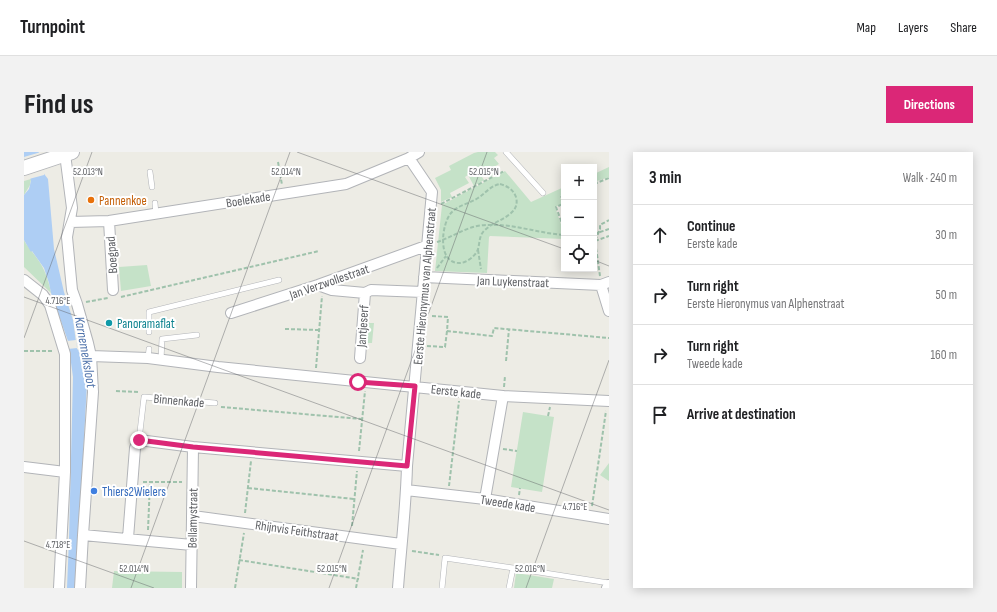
<!DOCTYPE html>
<html lang="en">
<head>
<meta charset="utf-8">
<style>
	:root { --surface:#fff; --page:#f2f2f2; --text:#202124; --muted:#757577; --line:#e0e0e0; --accent:#db2777 }
	body { margin:0; font-family:"Sofia Sans Condensed",sans-serif; background:var(--page); color:var(--text) }
	.controls { position:absolute; right:12px; top:12px; display:grid; overflow:hidden; border-radius:0px; box-shadow:0 2px 10px #0003 }
	.controls button { width:36px; height:36px; display:grid; place-items:center; padding:0; border:0; border-bottom:1px solid var(--line); background:var(--surface); color:var(--text); font:20px sans-serif }
	.stop { position:absolute; width:12px; height:12px; margin:-9px; border:3px solid #db2777; border-radius:50%; background:#fff }
	.stop.end { background:#db2777; border-color:#fff; box-shadow:0 1px 4px #0008 }
	.list { margin:0; padding:0; list-style:none }
	h2 { display:flex; justify-content:space-between; align-items:center; height:52px; margin:0; padding:0 16px; font-size:17px }
	h2 small { font-size:13px; font-weight:400; color:var(--muted) }
	.list li { display:grid; grid-template-columns:26px 1fr auto; gap:12px; align-items:center; box-sizing:border-box; height:60px; padding:0 16px; border-top:1px solid var(--line) }
	.list b { display:block; font-size:15px; white-space:nowrap }
	.list p { margin:0; font-size:13px; white-space:nowrap; color:var(--muted) }
	.list em { font-size:13px; font-style:normal; color:var(--muted) }
	.icon { flex:none; width:22px; height:22px; fill:none; stroke:currentColor; stroke-width:2; stroke-linecap:round; stroke-linejoin:round }
	.map { position:relative; flex:none; width:585px; height:436px; overflow:hidden; border-radius:0px }
	header { display:flex; align-items:center; gap:24px; box-sizing:border-box; height:56px; padding:0 20px; background:var(--surface); border-bottom:1px solid var(--line) }
	header strong { font-size:19px }
	nav { display:flex; gap:22px; margin-inline-start:auto; font-size:14px }
	.intro { display:flex; align-items:center; justify-content:space-between; box-sizing:border-box; height:96px; padding:0 24px }
	h1 { margin:0; font-size:28px }
	.button { padding:10px 18px; border-radius:0px; background:var(--accent); color:#fff; font-size:14px; font-weight:700 }
	main { display:flex; gap:24px; padding:0 24px }
	aside { flex:1; background:var(--surface); border-radius:0px; box-shadow:0 2px 10px #0003 }
	.map>svg:first-child { display:block }
</style>
</head>
<body>
<header>
<strong>Turnpoint</strong>
<nav><a>Map</a><a>Layers</a><a>Share</a></nav>
</header>
<div class="intro"><h1>Find us</h1><a class="button">Directions</a></div>
<main>
<div class="map">
<svg width="585" height="436" viewBox="0 0 585 436">
	<rect width="100%" height="100%" fill="#edece5"/>
	<path fill="#c5e2c8" d="M454,0H471L474,3L470,6L475,12L468,16L471,22L466,25L464,21L458,25L460,28L450,34L444,23L441,25L445,31L426,41L428,45L417,50V38L411,26L427,18L425,14L450,1Z
		M585,15V25L570,30V22Z
		M481,19L507,50L540,35V43L536,44L538,52L531,55L540,81V87L466,84L465,85L463,121L411,119L418,53Z
		M7,27L6,33L0,43V29Z
		M0,88C2,93 6,96 9,101C19,113 24,125 27,141L0,115Z
		M123,113L127,134L97,139L95,115Z
		M344,171H350L348,191H342Z
		M499,260L530,265L518,340L487,335Z
		M585,311V329L576,323Z
		M90,419L158,420V436H88Z
		M492,421L530,427L528,436H490Z"/>
	<path fill="#aecef4" d="M0,0H15C12,9 18,20 24,27L30,97L40,140L49,168L53,197L58,201L63,231L52,436H43L45,387L49,225L44,189L27,141L25,131L20,116L8,99L7,100L0,88V43L5,37L7,29L2,8L0,6Z"/>
	<path fill="#edece5" d="M17,0L15,5L17,17L20,18V23L5,27L0,5Z
		M52,188L53,196L44,197L43,189Z"/>
	<g fill="none" stroke-linecap="round" stroke-linejoin="round">
		<g stroke="#b2b4b8" stroke-width="6">
			<path id="lane" d="M482,0L519,41
				M126,20L128,35
				M131,51L132,62
				M125,180V160L255,128
				M124,206L125,197
				M137,208L138,187L173,183
				M115,288L120,245L191,251
				M489,416L585,431
				M418,436L421,406L489,416L485,436"/>
		</g>
		<g stroke="#b2b4b8" stroke-width="12">
			<path id="street" d="M41,2L48,56L43,85L48,138L53,152L64,191L67,204L69,240L59,383L56,436
				M85,69L89,138
				M46,70L85,69L322,32L385,6L395,0
				M400,125L577,133L585,130
				M0,128L19,143L26,153L41,202V320L35,436
				M294,133L308,138L341,141L347,138L399,140
				M577,133L585,159
				M207,161L294,133L402,94
				M67,204L124,206L194,215L479,244L585,249
				M336,206L341,141
				M0,315L41,320
				M382,338L461,347L585,367
				M461,347L479,244
				M169,364L377,392
				M59,383L168,393
				M104,386L111,296L115,288L169,295L383,314
				M167,436L169,295
				M374,436C377,395 382,355 383,314L408,40L385,6
				M583,436L585,433"/>
		</g>
		<g stroke="#b4b6ba" stroke-width="16">
			<path id="secondary" d="M0,16L48,0"/>
		</g>
		<path stroke="#9fc2ac" stroke-width="2" stroke-dasharray="4 2" stroke-linecap="butt" d="M254,10L258,33
			M476,32C483,34 489,37 492,45C497,64 472,67 461,78C455,83 456,90 454,97C452,104 442,111 436,111C413,112 417,73 427,61C434,53 445,52 454,46C462,41 466,34 476,32Z
			M570,32L585,26
			M540,43L537,45L539,52L532,55L540,77
			M417,52L480,19
			M570,82L585,77
			M571,89L585,84
			M413,90C426,86 439,77 453,74C483,69 511,81 540,83
			M454,98L457,117
			M413,116L422,104
			M576,124L571,89L576,77V73L585,68
			M97,145L295,99
			M62,150L84,146
			M408,164L424,165L423,179L468,184L470,176L585,186
			M261,177L295,178
			M403,194L421,195L423,179
			M0,199H29
			M482,209L485,177
			M292,216L298,144
			M480,235L481,224
			M92,239L114,240
			M197,255L338,267
			M524,264L526,255
			M479,297L493,299
			M335,299L341,239
			M119,330H158
			M425,334L435,249
			M224,336L330,347
			M495,343L496,336
			M568,354L582,259
			M221,361L227,309
			M328,374L333,319
			M124,378L126,330
			M388,399L415,403
			M215,408L335,427
			M211,436L220,381
			M332,436L339,398"/>
		<use href="#lane" stroke="#fff" stroke-width="5"/>
		<use href="#street" stroke="#fff" stroke-width="10"/>
		<use href="#secondary" stroke="#fff" stroke-width="14"/>
	</g>
	<g fill="none" stroke-linecap="round" stroke-linejoin="round">
		<path stroke="#db2777" stroke-width="5" d="M115,288L169,295L383,314L391,234L334,230"/>
	</g>
	<path fill="none" stroke="#5d5f63" stroke-width="1" stroke-opacity="0.45" d="M273,0L540,97M570,108L585,114M0,145L585,358M0,186L68,0M0,389L130,436M107,436L266,0M305,436L463,0M502,436L585,208"/>
	<circle fill="#e8710a" stroke="#fff" stroke-width="1.5" cx="67" cy="48" r="4"/>
	<circle fill="#0f9aa8" stroke="#fff" stroke-width="1.5" cx="85" cy="171" r="4"/>
	<circle fill="#3f7fe0" stroke="#fff" stroke-width="1.5" cx="70" cy="339" r="4"/>
	<g text-anchor="middle" stroke-width="4" stroke-linejoin="round" paint-order="stroke">
		<g font-size="13" fill="#5d5f63" stroke="#fff">
			<text transform="translate(224 47) rotate(-9)" y="5">Boelekade</text>
			<text transform="translate(87 103) rotate(-94)" y="5">Boegpad</text>
			<text transform="translate(305 129) rotate(-19)" y="5">Jan Verzwollestraat</text>
			<text transform="translate(489 129) rotate(2)" y="5">Jan Luykenstraat</text>
			<text transform="translate(400 134) rotate(-85)" y="5">Eerste Hieronymus van Alphenstraat</text>
			<text transform="translate(338 174) rotate(-86)" y="5">Jantjeserf</text>
			<text transform="translate(432 239) rotate(6)" y="5">Eerste kade</text>
			<text transform="translate(155 248) rotate(5)" y="5">Binnenkade</text>
			<text transform="translate(484 351) rotate(9)" y="5">Tweede kade</text>
			<text transform="translate(168 366) rotate(-89)" y="5">Bellamystraat</text>
			<text transform="translate(273 378) rotate(8)" y="5">Rhijnvis Feithstraat</text>
		</g>
		<g font-size="13" fill="#c56008" stroke="#fff" text-anchor="start">
			<text x="75" y="53">Pannenkoe</text>
		</g>
		<g font-size="13" fill="#0d838f" stroke="#fff" text-anchor="start">
			<text x="93" y="176">Panoramaflat</text>
		</g>
		<g font-size="13" fill="#366cbe" stroke="#fff" text-anchor="start">
			<text x="78" y="344">Thiers2Wielers</text>
		</g>
		<g font-size="14" font-style="italic" fill="#5174ac" stroke="#fff">
			<text transform="translate(62 200) rotate(80)" y="5">Karnemelksloot</text>
		</g>
	</g>
	<g font-size="10" text-anchor="middle" fill="#5d5f63" stroke="#fff" stroke-width="4" stroke-linejoin="round" paint-order="stroke">
		<text x="460" y="23">52.015°N</text>
		<text x="64" y="23">52.013°N</text>
		<text x="262" y="23">52.014°N</text>
		<text x="34" y="152">4.716°E</text>
		<text x="551" y="358">4.716°E</text>
		<text x="34" y="396">4.718°E</text>
		<text x="110" y="420">52.014°N</text>
		<text x="308" y="420">52.015°N</text>
		<text x="506" y="420">52.016°N</text>
	</g>
</svg>
<div class="controls">
<button>+</button>
<button>−</button>
<button><svg class="icon" aria-label="locate" viewBox="0 0 24 24"><circle cx="12" cy="12" r="6"/><path d="M12 2v4M12 18v4M2 12h4M18 12h4"/></svg></button>
</div>
<div class="stop" style="left:334px;top:230px"></div>
<div class="stop end" style="left:115px;top:288px"></div>
</div>
<aside>
<h2>3 min<small>Walk · 240 m</small></h2>
<ul class="list">
<li><svg class="icon" aria-label="ahead" viewBox="0 0 24 24"><path d="M12 20V5M6 11l6-6 6 6"/></svg><div><b>Continue</b><p>Eerste kade</p></div><em>30 m</em></li>
<li><svg class="icon" aria-label="right" viewBox="0 0 24 24"><path d="M7 20v-9h11M14 6l5 5-5 5"/></svg><div><b>Turn right</b><p>Eerste Hieronymus van Alphenstraat</p></div><em>50 m</em></li>
<li><svg class="icon" aria-label="right" viewBox="0 0 24 24"><path d="M7 20v-9h11M14 6l5 5-5 5"/></svg><div><b>Turn right</b><p>Tweede kade</p></div><em>160 m</em></li>
<li><svg class="icon" aria-label="arrive" viewBox="0 0 24 24"><path d="M6 21V4h12l-3 4 3 4H6"/></svg><div><b>Arrive at destination</b></div></li>
</ul>
</aside>
</main>
</body>
</html>
